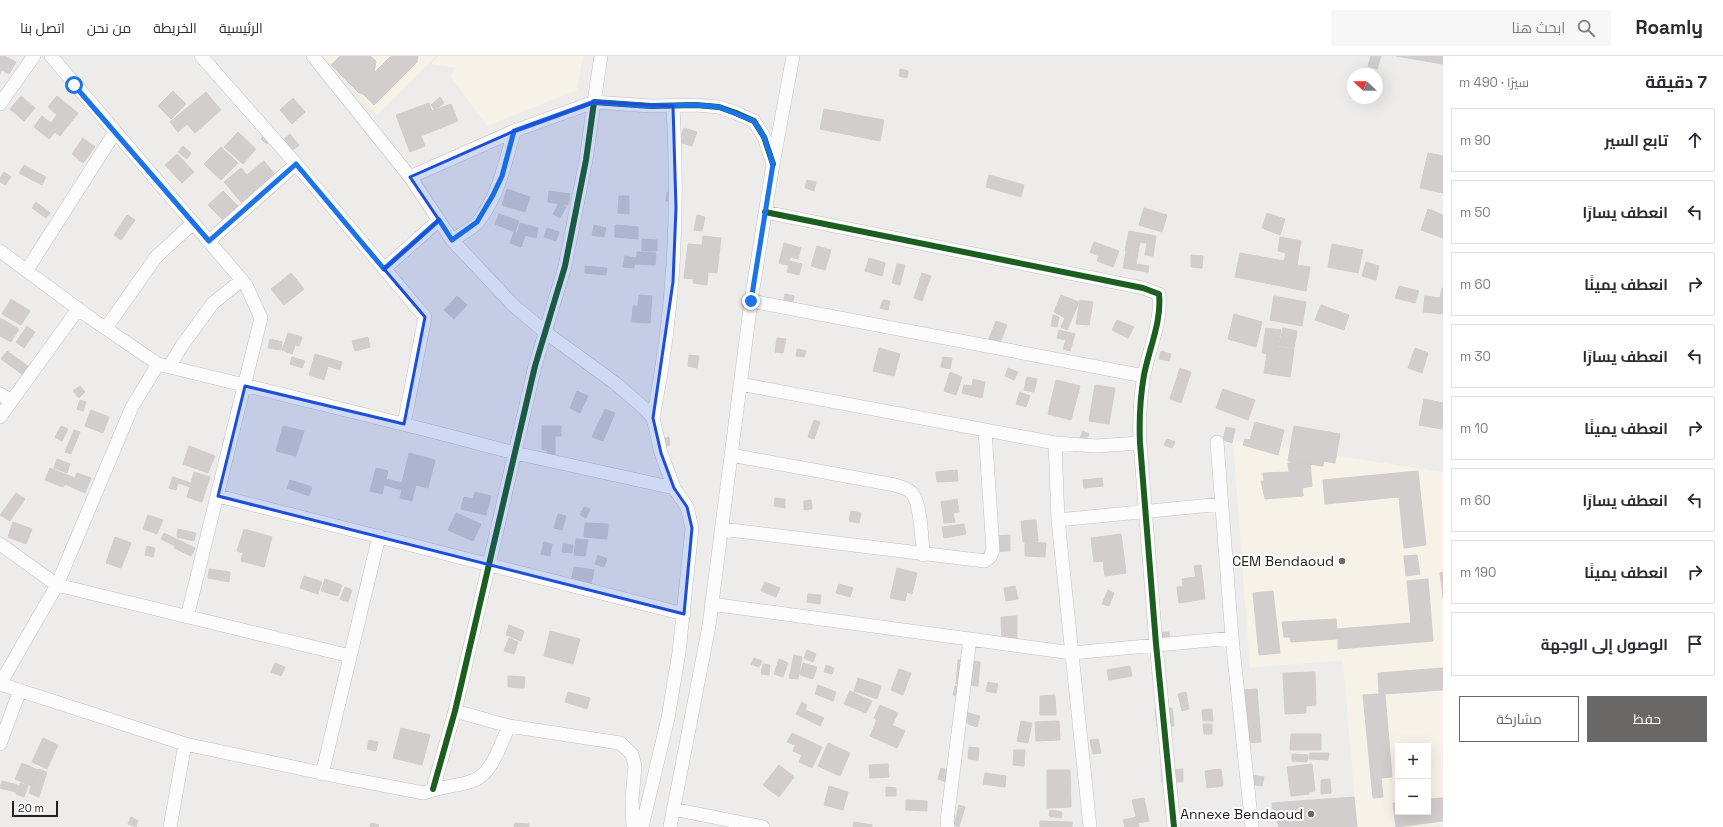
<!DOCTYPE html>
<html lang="ar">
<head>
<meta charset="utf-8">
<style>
	:root { --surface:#fff; --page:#f7f7f7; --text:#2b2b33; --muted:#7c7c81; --line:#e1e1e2; --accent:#696867 }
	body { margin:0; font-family:"Space Grotesk",Cairo,sans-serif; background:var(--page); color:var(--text); direction:rtl }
	.controls { position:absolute; right:12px; bottom:12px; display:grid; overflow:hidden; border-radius:0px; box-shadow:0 4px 16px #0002 }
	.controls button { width:36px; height:36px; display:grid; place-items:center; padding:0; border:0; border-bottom:1px solid var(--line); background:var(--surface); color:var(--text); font:20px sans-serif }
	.compass { position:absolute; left:1347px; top:12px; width:36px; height:36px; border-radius:50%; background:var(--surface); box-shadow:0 4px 16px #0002; rotate:292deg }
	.scale { position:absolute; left:12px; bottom:10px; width:46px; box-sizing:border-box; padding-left:4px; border:2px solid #212121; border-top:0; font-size:11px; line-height:14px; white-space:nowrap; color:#212121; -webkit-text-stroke:3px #fff; paint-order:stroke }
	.stop { position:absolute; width:12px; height:12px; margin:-9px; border:3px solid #1a73e8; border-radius:50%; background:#fff }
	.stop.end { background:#1a73e8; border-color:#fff; box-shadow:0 1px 4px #0008 }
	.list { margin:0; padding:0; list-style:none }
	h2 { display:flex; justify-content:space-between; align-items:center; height:52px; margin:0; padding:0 16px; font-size:17px }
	h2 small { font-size:13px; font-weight:400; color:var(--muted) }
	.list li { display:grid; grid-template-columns:26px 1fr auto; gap:12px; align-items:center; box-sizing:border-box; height:64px; margin:0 8px 8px; padding:0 8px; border:1px solid var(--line); border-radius:0px }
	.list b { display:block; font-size:15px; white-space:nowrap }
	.list em { font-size:13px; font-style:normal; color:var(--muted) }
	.actions { display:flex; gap:8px; padding:12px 16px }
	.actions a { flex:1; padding:9px 0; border:1px solid var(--accent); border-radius:0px; text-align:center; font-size:14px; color:var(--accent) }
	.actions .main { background:var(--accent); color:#fff }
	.icon { flex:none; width:22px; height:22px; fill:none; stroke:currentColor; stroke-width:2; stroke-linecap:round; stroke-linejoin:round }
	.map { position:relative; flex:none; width:1443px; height:771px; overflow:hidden; direction:ltr }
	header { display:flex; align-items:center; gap:24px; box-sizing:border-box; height:56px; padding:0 20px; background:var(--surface); border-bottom:1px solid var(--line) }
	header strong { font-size:19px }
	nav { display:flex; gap:22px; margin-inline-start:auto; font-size:14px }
	.search { width:280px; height:36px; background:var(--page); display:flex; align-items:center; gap:10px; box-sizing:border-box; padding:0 14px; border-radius:0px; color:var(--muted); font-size:15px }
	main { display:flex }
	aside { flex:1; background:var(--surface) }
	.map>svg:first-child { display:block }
</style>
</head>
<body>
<header>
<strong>Roamly</strong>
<div class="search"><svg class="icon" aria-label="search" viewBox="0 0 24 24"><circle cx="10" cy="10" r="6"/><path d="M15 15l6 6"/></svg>ابحث هنا</div>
<nav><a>الرئيسية</a><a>الخريطة</a><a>من نحن</a><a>اتصل بنا</a></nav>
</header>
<main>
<aside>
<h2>7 دقيقة<small>سيرًا · 490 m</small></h2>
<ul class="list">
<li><svg class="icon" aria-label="ahead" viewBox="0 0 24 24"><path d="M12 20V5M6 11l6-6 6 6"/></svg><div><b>تابع السير</b></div><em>90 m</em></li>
<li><svg class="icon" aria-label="left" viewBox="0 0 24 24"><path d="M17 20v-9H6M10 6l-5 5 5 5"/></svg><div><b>انعطف يسارًا</b></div><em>50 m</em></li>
<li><svg class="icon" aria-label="right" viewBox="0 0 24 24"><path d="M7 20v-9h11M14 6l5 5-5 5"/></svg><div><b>انعطف يمينًا</b></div><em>60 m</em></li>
<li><svg class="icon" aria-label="left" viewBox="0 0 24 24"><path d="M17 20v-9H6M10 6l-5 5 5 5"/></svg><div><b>انعطف يسارًا</b></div><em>30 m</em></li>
<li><svg class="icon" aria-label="right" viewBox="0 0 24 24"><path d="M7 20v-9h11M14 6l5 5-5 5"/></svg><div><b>انعطف يمينًا</b></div><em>10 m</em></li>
<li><svg class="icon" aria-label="left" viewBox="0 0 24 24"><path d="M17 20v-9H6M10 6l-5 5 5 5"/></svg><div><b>انعطف يسارًا</b></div><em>60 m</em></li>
<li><svg class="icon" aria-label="right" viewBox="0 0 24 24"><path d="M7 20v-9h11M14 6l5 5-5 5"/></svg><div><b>انعطف يمينًا</b></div><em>190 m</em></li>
<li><svg class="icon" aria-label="arrive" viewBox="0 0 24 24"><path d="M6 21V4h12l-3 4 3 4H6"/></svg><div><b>الوصول إلى الوجهة</b></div></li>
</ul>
<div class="actions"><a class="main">حفظ</a><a>مشاركة</a></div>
</aside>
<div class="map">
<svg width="1443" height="771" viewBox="0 0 1443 771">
	<rect width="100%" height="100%" fill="#eeecea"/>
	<path fill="#f6f2e7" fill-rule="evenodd" d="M323,0H436L377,59Z
		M438,0H583L577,34L487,70L451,21L455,12L431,8Z
		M1233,384L1443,416V769L1429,771H1357L1343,604L1250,612ZM1398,690H1428V756H1398Z"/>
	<path fill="#d1cecd" stroke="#d1cdcc" d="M0,0H5L16,6L9,18L2,14L0,18Z
		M340,0H370L376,5L374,17L391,0H418L417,6L374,49L363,38L359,37L331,9Z
		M1371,0H1381L1377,13L1368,10Z
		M1396,0H1443V8Z
		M900,13L908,15L907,22L899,20Z
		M173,35L186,48L171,63L158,50Z
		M206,36L221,54L195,77L187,68L178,76L170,66Z
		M21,40L35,52L24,65L10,53Z
		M57,40L78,57L60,80L55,76L49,83L34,71L42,60L51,67L57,59L48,51Z
		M440,41L444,47L435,54L431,49Z
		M293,42L305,56L292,68L280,54Z
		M429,47L432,55L451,48L458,65L421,80L425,90L410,96L396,59Z
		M824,53L884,64L880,85L820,73Z
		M684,72L697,76L692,90L679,86Z
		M238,76L256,93L243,108L224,91Z
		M267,76L272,81L267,88L261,83Z
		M290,78L299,89L287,99L278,88Z
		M83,82L95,91L83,107L72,98Z
		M183,90L191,97L187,103L178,96Z
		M221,91L238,107L221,124L204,108Z
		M1428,97L1443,100V137L1420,132Z
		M177,98L194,116L182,127L165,109Z
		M264,105L275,118L242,147L224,126L241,112L247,119Z
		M24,109L46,121L42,129L19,117Z
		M4,116L11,121L5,129L0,126V122Z
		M989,119L1024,129L1021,141L986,131Z
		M807,124L816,126L814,135L805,132Z
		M507,133L530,141L525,156L502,149Z
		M223,135L239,151L224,165L208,149Z
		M549,135L570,138L568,149L548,146Z
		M667,136L677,138L676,146L666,145Z
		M619,140H629V158L618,157Z
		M36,146L50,157L46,162L32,152Z
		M559,147L566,151L560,162L553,158Z
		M1144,152L1167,159L1162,176L1139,169Z
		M1428,153L1443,159V182L1421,174Z
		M1267,157L1285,163L1280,179L1262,172Z
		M499,158L519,165L515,176L495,168Z
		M127,159L135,164L121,184L114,179Z
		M697,159L705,161L702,175L694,174Z
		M520,167L538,172L536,182L517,177Z
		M594,169L606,172L604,181L592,179Z
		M615,169L638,171V183L615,181Z
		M547,172L559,176L556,185L544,181Z
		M1129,175L1156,180L1153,200L1145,199L1147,187L1140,186L1138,197L1125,195Z
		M514,176L525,180L521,191L510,187Z
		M703,180L721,182L717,217L708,216L707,229L693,227L694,223L684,222L688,188L702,189Z
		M1280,181L1301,185L1297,209L1310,211L1306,235L1235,221L1240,197L1284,205L1286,197L1278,195Z
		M642,183L657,184V195H642Z
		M1094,186L1119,195L1113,211L1097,205L1099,200L1090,196Z
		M784,187L801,192L798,203L790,201L788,209L779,207Z
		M1332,188L1363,194L1358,217L1328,211Z
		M817,190L831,194L825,214L811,210Z
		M637,196L656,197L655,209L636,208Z
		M1126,196L1138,198L1136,208L1149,210L1148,216L1123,212Z
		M1191,199L1203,200L1202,212L1191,211Z
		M625,200L636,202L634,212L623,211Z
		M869,202L885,207L882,220L865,215Z
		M790,205L802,208L799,219L787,216Z
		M1366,206L1379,210L1376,224L1362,220Z
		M897,208L905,209L900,229L892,227Z
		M585,210L607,212L606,219L585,217Z
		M291,217L304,233L284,249L271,233Z
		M922,217L931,220L922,245L914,242Z
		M1399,230L1419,235L1415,247L1395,242Z
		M1442,232H1443V258L1423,256L1425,240L1440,242Z
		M785,238L794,240L792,249L783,248Z
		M639,239L652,240L650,267L632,266L633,250H638Z
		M1061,239L1079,246L1067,274L1061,271L1065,262L1054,256Z
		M457,240L467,249L454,263L444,254Z
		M1274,240L1306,246L1302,270L1270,264Z
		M11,243L30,255L21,269L2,258Z
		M883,244L890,245L888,254L880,252Z
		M1080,244L1093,246L1089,269L1076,268Z
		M1321,249L1349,259L1344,274L1315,264Z
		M1234,258L1262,266L1256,291L1228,283Z
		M1053,259L1059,261L1057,271L1051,270Z
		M0,262L19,273L11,286L0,280Z
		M1117,264L1134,271L1128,282L1112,274Z
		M996,265L1007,269L1000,287L989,283Z
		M27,270L35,276L24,292L16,286Z
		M1266,272L1281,274L1278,291L1294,293L1290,321L1264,317L1267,298L1262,297Z
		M1283,272L1297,275L1294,292L1279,290Z
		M1059,274L1075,278L1070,295L1063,293L1066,284L1057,282Z
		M288,277L302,281L299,290L285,286Z
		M368,281L370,291L355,295L352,285Z
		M777,282L786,283L783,297L775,296Z
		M270,283L282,286L281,294L268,292Z
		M285,286L295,290L292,298L282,294Z
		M879,292L900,298L894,320L873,315Z
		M1415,292L1428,297L1422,317L1408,312Z
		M797,293L806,295L804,301L796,300Z
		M7,295L29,311L23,319L1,303Z
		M1161,295L1171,298L1169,305L1159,303Z
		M315,298L342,306L340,314L328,310L324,324L309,319Z
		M689,299L699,300L697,312L688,310Z
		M292,301L305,305L302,312L290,308Z
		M943,301L952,302L950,313L941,311Z
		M1008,312L1018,316L1014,324L1005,320Z
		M1180,312L1191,316L1181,347L1170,343Z
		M950,316L962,321L956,339L944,335Z
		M1027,321L1037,323L1034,336L1024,334Z
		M973,323L985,326L982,342L962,337L964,329L972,330Z
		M1056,324L1080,330L1071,364L1048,358Z
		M1095,329L1115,332L1109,368L1089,365Z
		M80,330L85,336L79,342L73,335Z
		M1223,333L1255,344L1248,364L1216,352Z
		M577,335L588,340L580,357L570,352Z
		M1020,336L1030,340L1026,351L1016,348Z
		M1424,343L1443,347L1442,373L1419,369Z
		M80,344L86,346L83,355L77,353Z
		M605,353L615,357L603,385L592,381Z
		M91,354L109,361L103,377L85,370Z
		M814,364L820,366L814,383L808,381Z
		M1255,366L1284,374L1278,399L1243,389L1245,383L1250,384Z
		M61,370L68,373L62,385L55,381Z
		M283,370L304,375L296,400L276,395Z
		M542,370H561V380H555V404H547V394H542Z
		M1294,370L1340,378L1335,407L1324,405L1323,410L1288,405Z
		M1226,371L1235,373L1232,387L1223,384Z
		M74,374L80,376L71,398L65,396Z
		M1083,375L1089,378L1085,386L1079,384Z
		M669,381L670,389L660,392L658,384Z
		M1167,383L1175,386L1172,392L1164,389Z
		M189,390L215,400L208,417L183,408Z
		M409,397L435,404L428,432L416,429L412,445L400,442L402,434L384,429L382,438L370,435L376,412L388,415L386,423L402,427Z
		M57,403L70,408L67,417L54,412Z
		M1310,405L1312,430L1302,432L1303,440L1265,443L1261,425H1264L1263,417L1289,416L1288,407Z
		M50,412L75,422L77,417L91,422L85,437L65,428L63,431L45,424Z
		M957,414L958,425L937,426L936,416Z
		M1418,415L1426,489L1404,492L1399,441L1325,448L1323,424Z
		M194,416L210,421L202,446L187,441L190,431L178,427L176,434L169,432L173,421L191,427Z
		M1102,422L1103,430L1084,432L1083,424Z
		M290,424L312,431L309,440L287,432Z
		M475,436L491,440L486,459L461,453L464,441L473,443Z
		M16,437L25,443L10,465L0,459Z
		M775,442L785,443V452L774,450Z
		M957,443L959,456L953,457L955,466L944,467L941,446Z
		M811,444L812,453L804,454V445Z
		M584,451L590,453L586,462L580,459Z
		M851,455L861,457L859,467L849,465Z
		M456,457L481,468L473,485L448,474Z
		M558,458L566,460L562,474L554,472Z
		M148,459L163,464L157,478L143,473Z
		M1036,464L1038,485L1023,486L1021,465Z
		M13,466L32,473L26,488L8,481Z
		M585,467L608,468L607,483L584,481Z
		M964,468L966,478L944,482L942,471Z
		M178,473L196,477L194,485L177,481Z
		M244,473L272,481L264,511L241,505L243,497L237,495Z
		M164,477L195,492L191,500L174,492L175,490L161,483Z
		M1121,478L1126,517L1105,520L1103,505L1094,506L1091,482Z
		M1010,479V495L990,496V480Z
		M115,481L131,487L121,512L106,507Z
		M576,483L588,484L585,500L574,499Z
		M544,486L552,488L550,500L541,498Z
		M1025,486L1046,487L1045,501L1025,500Z
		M563,488L573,489L572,497L562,496Z
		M147,490L155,492L153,501L145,499Z
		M598,499L607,503L604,511L595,508Z
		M1417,499L1420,518L1406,520L1404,500Z
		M1201,509L1205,543L1179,547L1177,531H1183L1182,523L1196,521L1194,510Z
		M574,511L594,514L591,528L571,525Z
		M897,512L917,517L912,538L907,536L905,545L890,542Z
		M209,513L230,516L229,526L208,522Z
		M1443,516V542L1440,517Z
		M304,520L322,526L318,538L300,532Z
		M325,523L342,529L338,540L321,535Z
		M1428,523L1433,585L1338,593V583L1291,586L1290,581H1284L1282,566L1336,563L1337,573L1411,567L1407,525Z
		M765,526L780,532L776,541L761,535Z
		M839,528L853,532L850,541L836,537Z
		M1015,530L1018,543L1006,545L1004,532Z
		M345,531L352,534L348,546L340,543Z
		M1108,534L1114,537L1109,550L1102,548Z
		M1273,535L1280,597L1259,599L1253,537Z
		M808,538L821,539L820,548L807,546Z
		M1017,560V585L1002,586L1001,561Z
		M509,569L524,575L521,585L506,579Z
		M550,575L580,583L573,608L544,600Z
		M1169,576L1170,586L1152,577Z
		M509,582L518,586L514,598L504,595Z
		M807,594L816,598L813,606L804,602Z
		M794,599L802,601L798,623L789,622Z
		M754,602L762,605L759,611L751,608Z
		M779,603L788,607L783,621L774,618Z
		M958,604L980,606L978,630L956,628Z
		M275,607L285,611L281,620L271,616Z
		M803,607L817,611L813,623L800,619Z
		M763,608L770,609L769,619L761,618Z
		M826,609L834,612L832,618L824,616Z
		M1130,610L1132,620L1109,624L1107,614Z
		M1443,612V634L1385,638L1392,721L1381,722L1383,741L1373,742L1363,639L1379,638L1378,617Z
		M899,613L911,617L903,639L891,634Z
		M1315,616L1316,649L1306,650V657L1285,658L1283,617Z
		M508,620L525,621L524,632L508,631Z
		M858,622L881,630L877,643L854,635Z
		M988,626L998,628L996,637L986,635Z
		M818,629L836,636L833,645L815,638Z
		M955,630L962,632L960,640L953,639Z
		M1257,633L1261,686L1245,687L1241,634Z
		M850,635L872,645L866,657L844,648Z
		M568,636L590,642L587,653L565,646Z
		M1186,636L1189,653L1182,655L1178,638Z
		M1055,639L1056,659H1040V640Z
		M802,646L807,649L805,654L824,662L820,670L796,658Z
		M880,649L898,657L892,669L905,675L897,692L870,680L877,664L874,662Z
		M1172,652L1174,670L1157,671L1155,653Z
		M1212,653L1213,665H1203L1202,654Z
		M957,654L980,660L977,671L968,668V666L954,662Z
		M1021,665L1032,667L1028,687L1017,685Z
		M1059,665L1060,684L1036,685L1035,666Z
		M1203,668H1212V678H1204Z
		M401,672L430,679L422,709L393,702Z
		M792,677L822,691L812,712L799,706L802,699L793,695L795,689L787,686Z
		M1291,678H1321V694H1290Z
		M43,682L58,689L47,713L32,706Z
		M1098,683L1101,697L1093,698L1090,684Z
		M369,684L378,686L376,695L367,693Z
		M828,687L850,697L840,720L818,710Z
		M969,691L979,692L978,704L968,703Z
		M1014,694H1025L1024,710L1013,709Z
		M1310,697H1329L1328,704L1309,703Z
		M1292,698L1308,699L1307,706L1292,705Z
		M1161,706H1167V714L1183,713V726H1162Z
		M22,707L38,714L31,730L15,723Z
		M888,708L889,721L870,722L869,709Z
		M1312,708L1315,735L1309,736V738L1291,740L1287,711Z
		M779,709L794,721L779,741L763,729Z
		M941,712L959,718L955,729L938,723Z
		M38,713L47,716L39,741L29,737Z
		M1221,713L1223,730L1207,732L1205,715Z
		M1047,714H1070L1071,751L1047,752Z
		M985,717L1006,720L1005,731L983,728Z
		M1250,719L1264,721L1262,730L1248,728Z
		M1330,723L1331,737L1321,738V724Z
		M2,725L18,729L16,736L0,732Z
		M20,727L28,730L24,741L16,738Z
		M829,730L848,736L843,754L824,749Z
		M886,731L896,732V740H886Z
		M1354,741L1357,771H1279L1276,763H1273L1272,747Z
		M1144,742L1149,765L1138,767L1139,771H1125L1123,764L1136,761L1132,744Z
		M1443,742V765L1396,771L1393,747H1398V756H1428V743Z
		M906,744L927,745V755L906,754Z
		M959,749L965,751L959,771L954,769Z
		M1050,754L1062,756L1061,762L1049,760Z
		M131,761L138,765L136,771L128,768Z
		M1040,765L1072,766V771H1040Z
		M854,766L872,769V771H853Z
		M371,767L379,769L378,771H370Z
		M515,767L529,768V771H514Z"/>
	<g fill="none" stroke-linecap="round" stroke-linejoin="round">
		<g stroke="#c2c1c0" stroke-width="14">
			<path id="minor" d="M51,0L246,229L261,262L187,561
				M201,0L296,108L425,261L404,368
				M313,0L410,121L514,75L594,46L601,0
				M0,48L34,0
				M410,121L452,184L513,249L545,276L615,327L644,352L653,362L661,397L674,432L687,451L692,472L679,596L668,662L642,771
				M765,156L1143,232L1159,238C1162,265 1149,293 1144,319C1140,342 1139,364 1140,387L1156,588L1174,771
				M452,184C460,179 472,173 478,166C498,141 506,105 514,75
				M209,185L296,108
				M0,195L89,261L158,308L427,374L515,397L674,432
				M384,213L439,164
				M27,214L115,76
				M751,245L1144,320
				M106,272L156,201L193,167
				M169,311L181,291L213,247L242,224
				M740,328L1055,387L1096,390L1140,387
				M0,338L11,345
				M0,361L78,253
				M653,362C674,256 679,158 673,50
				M1217,386L1232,582L1252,771
				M1055,387L1058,464L1090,771
				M731,399L895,429C900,431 908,432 912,437C921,448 922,484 923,499
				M218,440L684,558
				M1058,464L1222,448
				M722,473L985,505L990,501L993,494L985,374
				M0,488L57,529L350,600
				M711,548L1072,597L1232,582
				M0,628L185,688L340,721L424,737C440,730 456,731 472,725C492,719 501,687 509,670
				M0,628L57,529L132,351L158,308
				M455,655L509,670L620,687L632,698L635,710L632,742L633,771
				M0,688L20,634
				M322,718L379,480
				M433,733L455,655L535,310L565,210L586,104L594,46L651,50L696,49L719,51L736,57L754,65L764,81L773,108
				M673,753L763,771
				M170,771L185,688
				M670,771L709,570L751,245L773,108L793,0
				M948,771L947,765L970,583"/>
		</g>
		<use href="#minor" stroke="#fcfcfc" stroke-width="13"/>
		<g stroke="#fff" stroke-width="8">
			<path id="cycleway" d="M765,156L1143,232L1159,238C1162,265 1149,293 1144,319C1140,342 1139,364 1140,387L1156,588L1174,771
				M433,733L455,655L535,310L565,210L586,104L594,46L651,50L696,49L719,51L736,57L754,65L764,81L773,108"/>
		</g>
		<use href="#cycleway" stroke="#1b5e20" stroke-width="6"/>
	</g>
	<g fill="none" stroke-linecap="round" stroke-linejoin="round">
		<path stroke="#1a73e8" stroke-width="5" d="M74,29L209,185L296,108L384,213L439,164L452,184L477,166L493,139L502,120L514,75L594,46L651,50L696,49L719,51L754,65L764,81L773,108L751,245"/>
	</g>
	<path fill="#1d4ed8" fill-opacity="0.2" stroke="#1d4ed8" stroke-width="3" stroke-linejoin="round" d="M594,46L673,50L676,152L673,226L653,362L661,397L674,432L687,451L692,472L684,558L218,440L245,330L404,368L425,261L384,213L439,164L410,121L514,75Z"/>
	<g fill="#696867" stroke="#fff" stroke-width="1.5">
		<circle cx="1342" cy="505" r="4"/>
		<circle cx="1311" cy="758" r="4"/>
	</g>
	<g text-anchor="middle" stroke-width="4" stroke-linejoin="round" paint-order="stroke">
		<g font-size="14" fill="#212121" stroke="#fff" text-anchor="end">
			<text x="1334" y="510">CEM Bendaoud</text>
			<text x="1303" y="763">Annexe Bendaoud</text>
		</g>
	</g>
</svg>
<div class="controls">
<button>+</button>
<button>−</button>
</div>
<svg class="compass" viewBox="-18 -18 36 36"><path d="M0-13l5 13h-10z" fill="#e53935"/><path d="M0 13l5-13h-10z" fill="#7c7c81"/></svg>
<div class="scale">20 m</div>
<div class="stop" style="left:74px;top:29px"></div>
<div class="stop end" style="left:751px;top:245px"></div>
</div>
</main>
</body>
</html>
